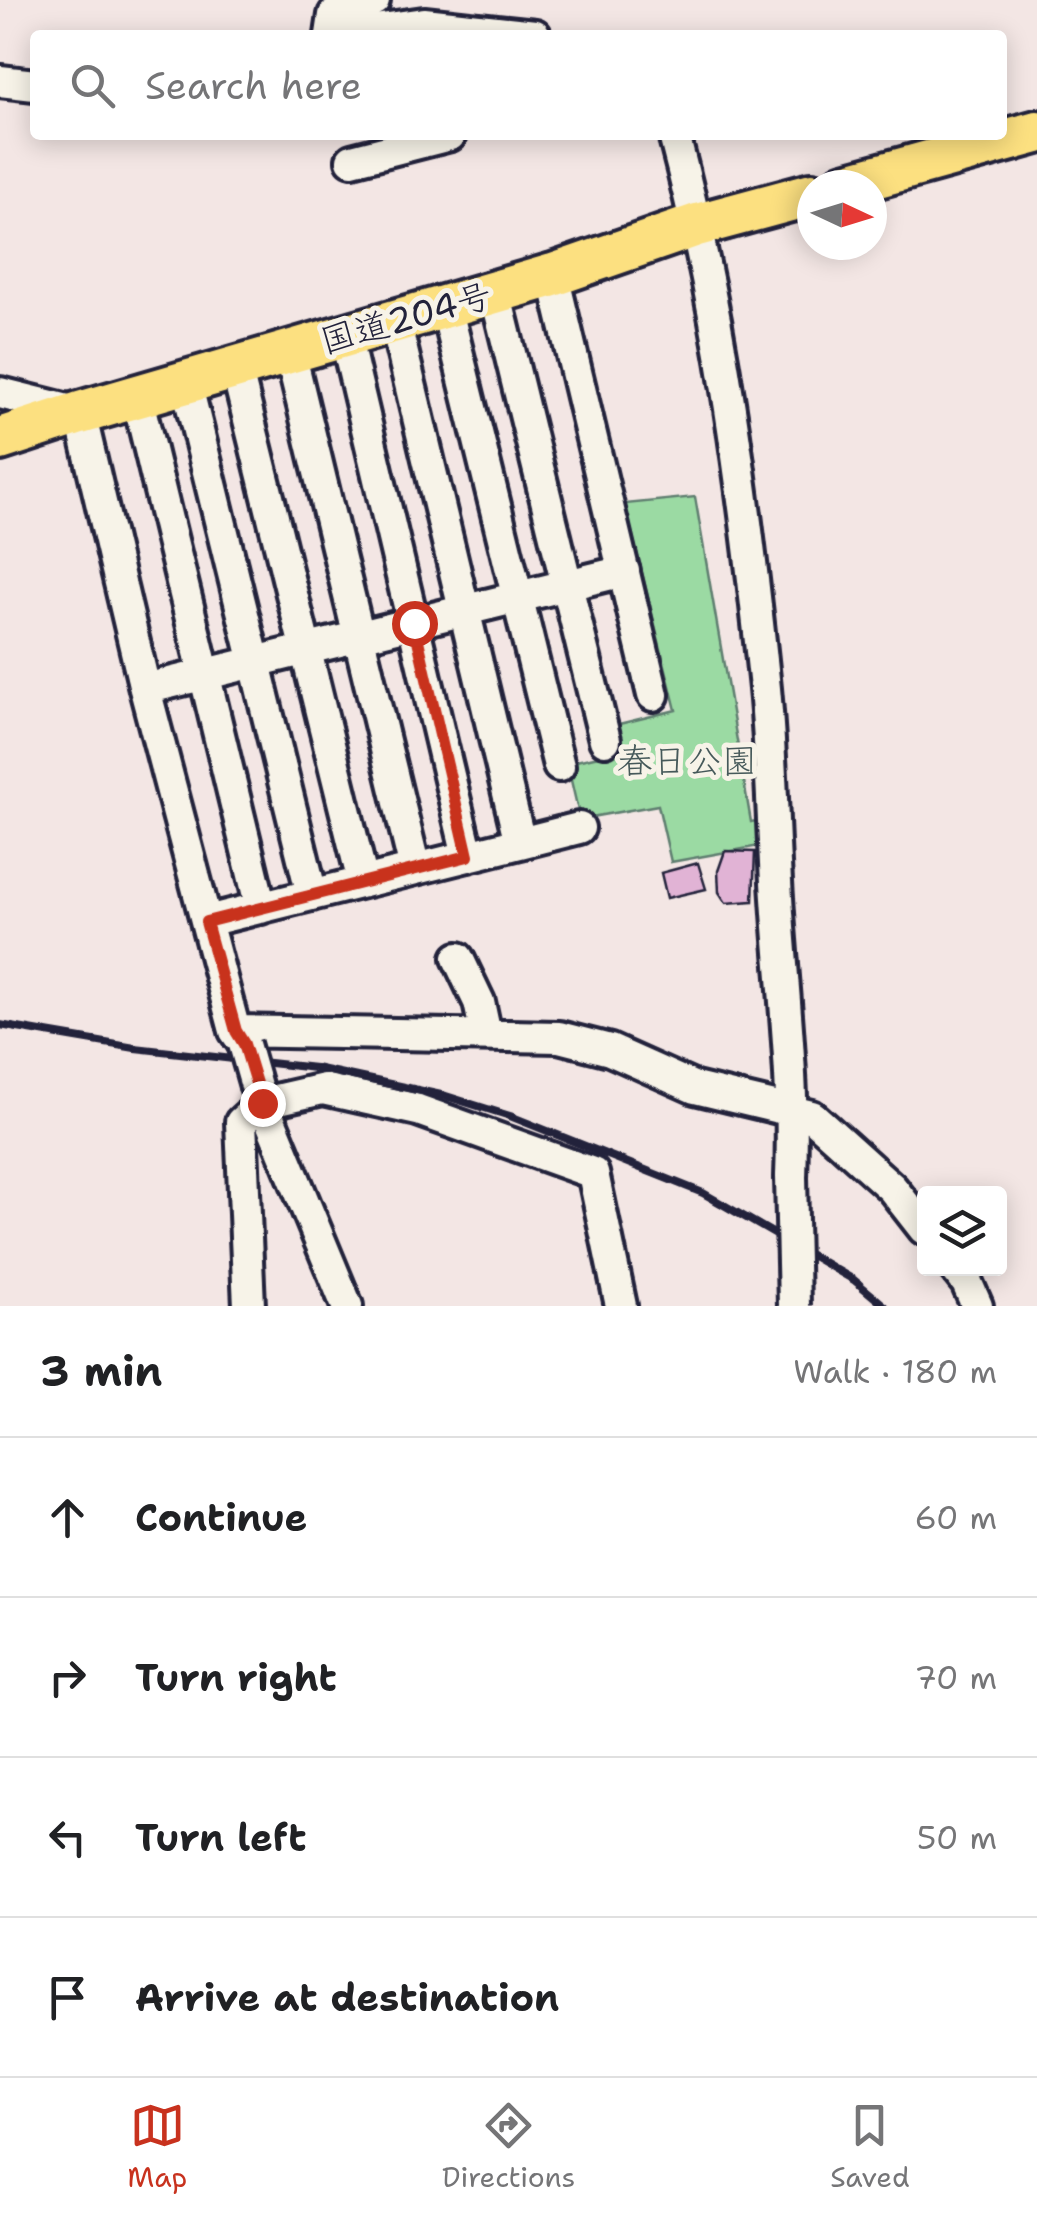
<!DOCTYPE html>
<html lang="en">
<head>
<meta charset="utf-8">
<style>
	:root { --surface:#fff; --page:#f6f6f6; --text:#202124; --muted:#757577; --line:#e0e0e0; --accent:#c8321e }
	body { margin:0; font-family:"Shantell Sans","Klee One",sans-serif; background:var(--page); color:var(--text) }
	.controls { position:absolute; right:30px; bottom:30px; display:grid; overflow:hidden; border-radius:10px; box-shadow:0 5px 25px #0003 }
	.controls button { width:90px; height:90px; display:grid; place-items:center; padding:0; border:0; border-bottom:2px solid var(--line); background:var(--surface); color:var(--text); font:50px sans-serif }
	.compass { position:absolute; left:797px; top:170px; width:90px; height:90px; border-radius:50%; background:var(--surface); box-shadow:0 5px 25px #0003; rotate:94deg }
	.stop { position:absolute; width:30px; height:30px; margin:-22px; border:8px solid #c8321e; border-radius:50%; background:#fff }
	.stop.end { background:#c8321e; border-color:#fff; box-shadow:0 2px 10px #0008 }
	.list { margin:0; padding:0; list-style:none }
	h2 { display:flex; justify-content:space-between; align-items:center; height:130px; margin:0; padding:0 40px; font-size:42px }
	h2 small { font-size:32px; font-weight:400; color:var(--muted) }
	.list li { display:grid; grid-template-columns:65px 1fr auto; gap:30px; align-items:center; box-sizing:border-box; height:160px; padding:0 40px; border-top:2px solid var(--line) }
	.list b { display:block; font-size:38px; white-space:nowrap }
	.list em { font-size:32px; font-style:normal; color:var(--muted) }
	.icon { flex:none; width:55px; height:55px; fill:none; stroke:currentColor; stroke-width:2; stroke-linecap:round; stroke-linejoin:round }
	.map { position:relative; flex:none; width:1037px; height:1306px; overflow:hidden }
	.search { position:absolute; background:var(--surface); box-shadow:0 5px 25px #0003; left:30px; right:30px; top:30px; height:110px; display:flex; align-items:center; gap:25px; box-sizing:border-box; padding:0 35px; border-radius:10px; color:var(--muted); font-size:38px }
	.sheet { height:770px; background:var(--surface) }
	nav { display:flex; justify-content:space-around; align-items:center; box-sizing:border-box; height:140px; border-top:2px solid var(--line); background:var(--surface); font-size:28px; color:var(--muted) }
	nav a { display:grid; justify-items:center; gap:5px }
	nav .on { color:var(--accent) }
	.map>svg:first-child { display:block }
</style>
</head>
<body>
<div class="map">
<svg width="1037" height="1306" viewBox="0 0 1037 1306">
	<rect width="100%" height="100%" fill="#f3e6e4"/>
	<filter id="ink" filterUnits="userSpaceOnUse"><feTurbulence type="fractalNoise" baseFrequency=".01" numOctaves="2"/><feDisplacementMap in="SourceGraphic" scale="20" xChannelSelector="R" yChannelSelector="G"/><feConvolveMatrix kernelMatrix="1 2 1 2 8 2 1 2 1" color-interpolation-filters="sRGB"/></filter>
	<g filter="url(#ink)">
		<path fill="#9bdaa3" stroke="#5e7e6f" stroke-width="2.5" d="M695,497L751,822L765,819V845L671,862L658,805L580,819L567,763L617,752L611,726L676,710L625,504Z"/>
		<path fill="#e1b3d5" stroke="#22223b" stroke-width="2.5" d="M725,851L755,852L753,901L726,903L719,892L718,871Z
			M698,863L706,889L667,898L661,873Z"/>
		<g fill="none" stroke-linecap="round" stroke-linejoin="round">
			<g stroke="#22223b" stroke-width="38">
				<path id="minor" d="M331,35L334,15L374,0
					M339,35L424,23L535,35
					M0,81L35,85
					M674,135C721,313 745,497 764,679C772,752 772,825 777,898C783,992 795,1084 791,1177
					M352,160L450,135
					M553,275L653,695
					M495,292L605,740
					M446,306L559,766
					M345,335L468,856
					M290,352L415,869
					M236,367L363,882
					M186,382L312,895
					M0,393L80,413L145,689L235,1031L244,1044
					M137,396L261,908
					M145,689L624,571
					M520,843L579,828
					M207,921L520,843L395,321
					M458,958L479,1002L486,1035
					M235,1031L559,1037L610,1050L695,1088L812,1116L892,1188L924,1229
					M256,1086L347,1306
					M955,1268L967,1283L977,1306
					M249,1306L241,1122L262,1103L323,1089L418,1110L593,1173L621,1306"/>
			</g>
			<g stroke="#22223b" stroke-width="50">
				<path id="highway" d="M845,185L1037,132
					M0,439L80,413L553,275L697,225L812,194"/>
			</g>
			<use href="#minor" stroke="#f7f3e8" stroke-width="30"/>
			<use href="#highway" stroke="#fce080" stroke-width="42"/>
			<path stroke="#22223b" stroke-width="8" d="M0,1025L135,1048L315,1068L446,1096L510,1116L703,1193L854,1280L885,1306"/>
			<g stroke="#22223b" stroke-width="38" stroke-linecap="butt">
				<path id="minor-bridge" d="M244,1044L256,1086
					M791,1177L794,1306"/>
			</g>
			<use href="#minor-bridge" stroke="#f7f3e8" stroke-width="30"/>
		</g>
	</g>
	<g fill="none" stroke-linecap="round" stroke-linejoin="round" filter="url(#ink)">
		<path stroke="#c8321e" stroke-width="12" d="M262,1103L244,1044L236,1031L206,922L468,856L414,623"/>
	</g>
	<g text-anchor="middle" stroke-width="10" stroke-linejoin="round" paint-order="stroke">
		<g font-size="35" fill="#22223b" stroke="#f7f3e8">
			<text transform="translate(406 318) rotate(-16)" y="12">国道204号</text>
		</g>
		<g font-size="35" fill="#46595a" stroke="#f7f3e8">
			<text x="687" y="773">春日公園</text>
		</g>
	</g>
</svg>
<div class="controls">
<button><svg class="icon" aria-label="layers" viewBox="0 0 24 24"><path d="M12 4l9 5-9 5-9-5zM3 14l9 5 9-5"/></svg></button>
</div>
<svg class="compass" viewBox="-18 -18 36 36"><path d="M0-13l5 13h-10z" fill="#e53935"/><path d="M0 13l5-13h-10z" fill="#757577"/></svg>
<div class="stop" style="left:414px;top:623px"></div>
<div class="stop end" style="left:262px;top:1103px"></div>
<div class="search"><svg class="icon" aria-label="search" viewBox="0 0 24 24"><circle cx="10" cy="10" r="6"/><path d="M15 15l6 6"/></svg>Search here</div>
</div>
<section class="sheet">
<h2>3 min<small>Walk · 180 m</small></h2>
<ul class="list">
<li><svg class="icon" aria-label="ahead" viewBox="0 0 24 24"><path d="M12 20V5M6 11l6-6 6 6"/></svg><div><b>Continue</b></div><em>60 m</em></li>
<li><svg class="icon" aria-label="right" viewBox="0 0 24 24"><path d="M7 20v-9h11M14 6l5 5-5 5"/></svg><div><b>Turn right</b></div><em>70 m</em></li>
<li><svg class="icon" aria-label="left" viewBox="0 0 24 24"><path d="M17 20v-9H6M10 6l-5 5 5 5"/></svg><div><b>Turn left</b></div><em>50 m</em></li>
<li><svg class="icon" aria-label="arrive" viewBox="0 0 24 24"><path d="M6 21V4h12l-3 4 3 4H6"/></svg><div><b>Arrive at destination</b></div></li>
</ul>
</section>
<nav>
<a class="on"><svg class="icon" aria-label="map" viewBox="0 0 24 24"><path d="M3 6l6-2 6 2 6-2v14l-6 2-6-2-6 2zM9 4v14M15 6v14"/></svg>Map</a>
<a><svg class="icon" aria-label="directions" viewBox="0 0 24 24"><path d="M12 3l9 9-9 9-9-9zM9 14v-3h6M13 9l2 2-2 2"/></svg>Directions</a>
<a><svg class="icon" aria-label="saved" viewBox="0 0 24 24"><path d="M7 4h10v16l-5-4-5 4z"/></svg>Saved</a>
</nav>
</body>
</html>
